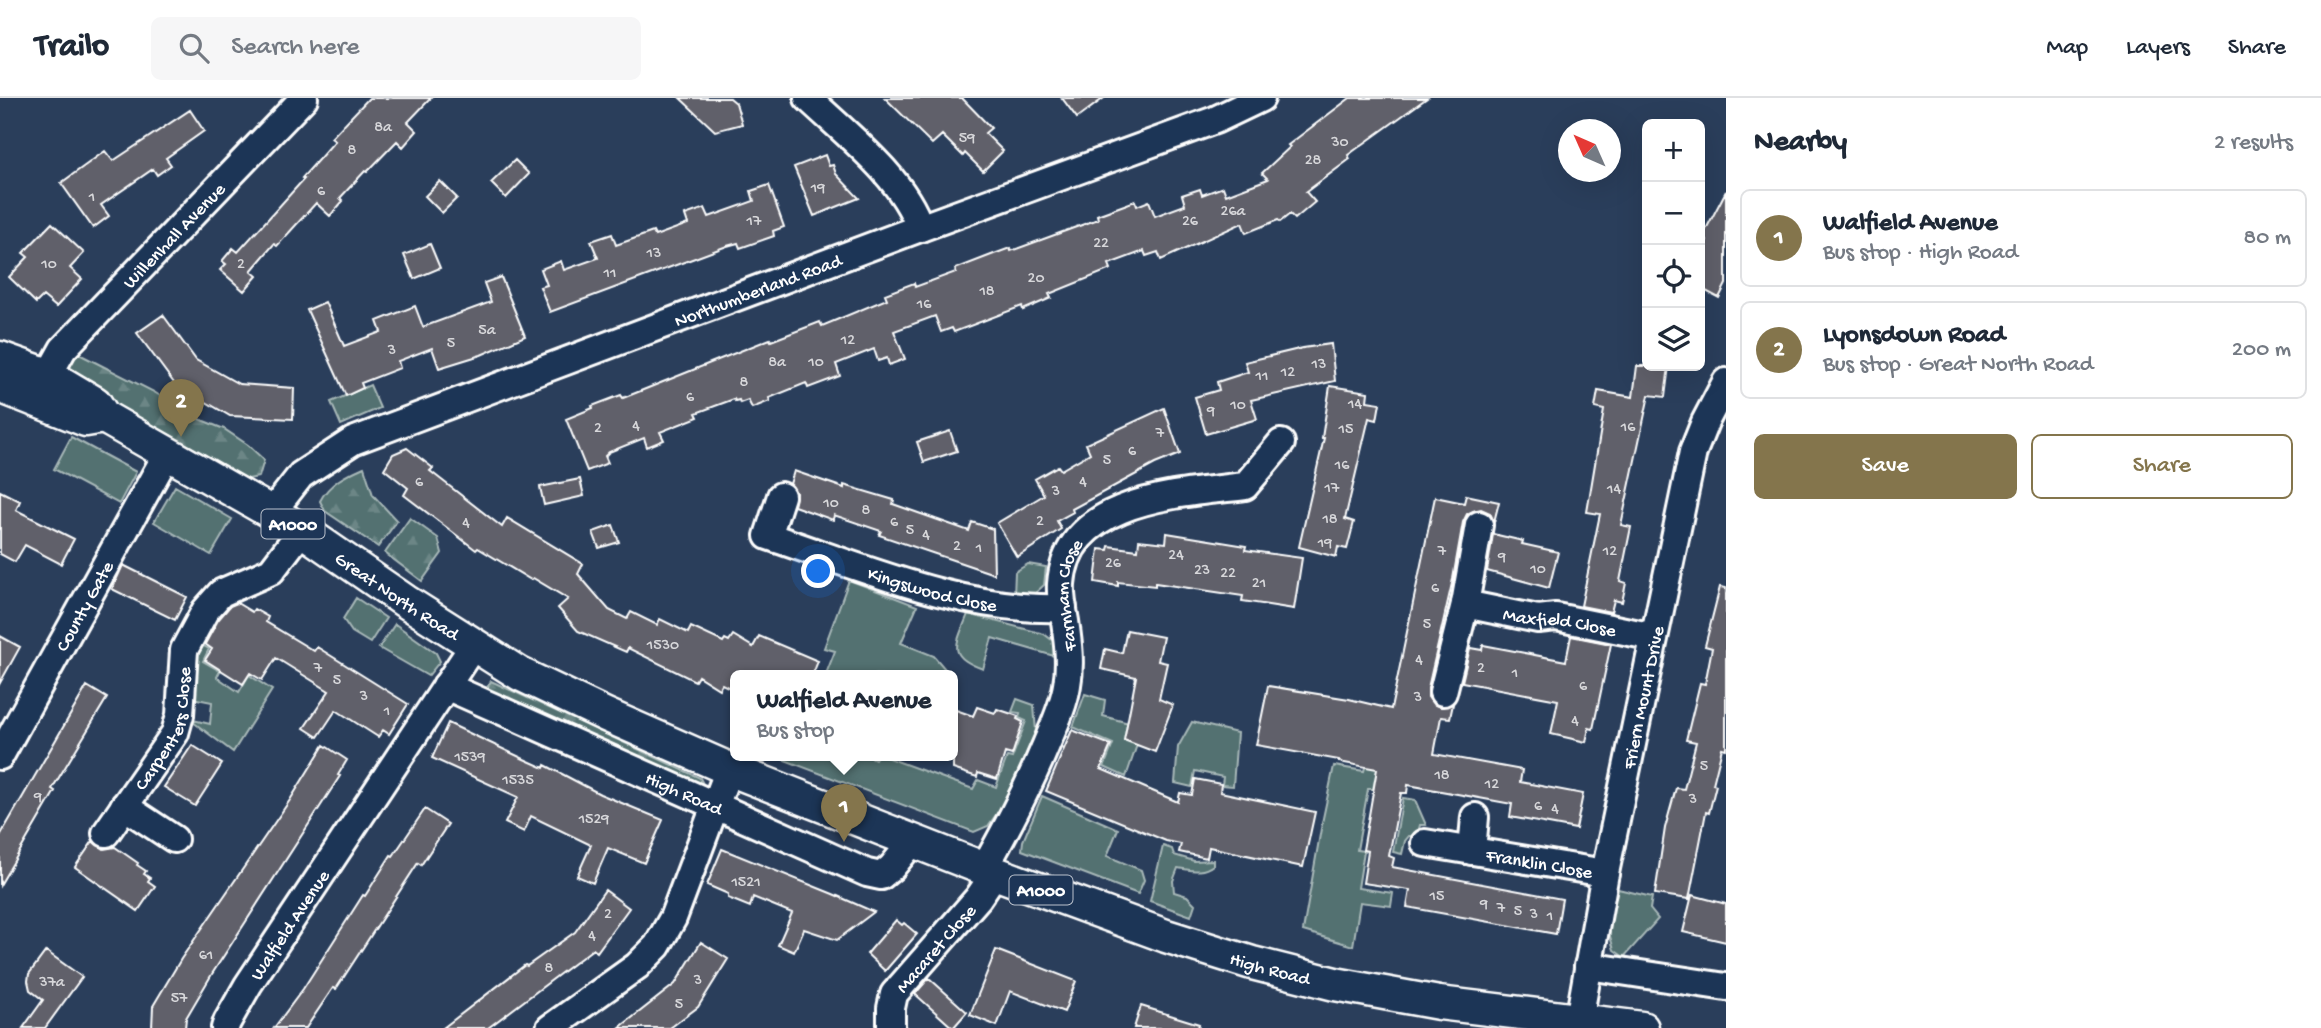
<!DOCTYPE html>
<html lang="en">
<head>
<meta charset="utf-8">
<style>
	:root { --surface:#fff; --page:#f6f6f7; --text:#1f2937; --muted:#747a83; --line:#e0e1e3; --accent:#84754c }
	body { margin:0; font-family:"Gochi Hand",sans-serif; background:var(--page); color:var(--text) }
	.controls { position:absolute; right:21px; top:21px; display:grid; overflow:hidden; border-radius:10px; box-shadow:0 7px 28px #0002 }
	.controls button { width:63px; height:63px; display:grid; place-items:center; padding:0; border:0; border-bottom:2px solid var(--line); background:var(--surface); color:var(--text); font:35px sans-serif }
	.compass { position:absolute; left:1558px; top:21px; width:63px; height:63px; border-radius:50%; background:var(--surface); box-shadow:0 7px 28px #0002; rotate:315deg }
	.you { position:absolute; left:819px; top:474px; width:24px; height:24px; margin:-18px; border:5px solid #fff; border-radius:50%; background:#1a73e8; box-shadow:0 0 0 10px #1a73e833 }
	.badge { display:grid; place-items:center; width:46px; height:46px; border-radius:50%; background:var(--accent); color:#fff; font-size:23px; font-weight:700 }
	.pin { position:absolute; translate:-50% -58px; filter:drop-shadow(0 2px 4px #0008) }
	.pin::after { content:''; position:absolute; top:37px; width:24px; height:21px; background:inherit; clip-path:polygon(0 0,100% 0,50% 100%) }
	.popup { position:absolute; left:730px; top:572px; width:228px; height:91px; box-sizing:border-box; display:grid; place-content:center; border-radius:10px; background:var(--surface); filter:drop-shadow(0 2px 5px #0005); font-size:23px; white-space:nowrap; color:var(--muted) }
	.popup b { font-size:26px; color:var(--text) }
	.popup::after { content:''; position:absolute; left:50%; top:100%; margin-left:-14px; border:14px solid transparent; border-top-color:var(--surface) }
	.list { margin:0; padding:0; list-style:none }
	h2 { display:flex; justify-content:space-between; align-items:center; height:91px; margin:0; padding:0 28px; font-size:30px }
	h2 small { font-size:23px; font-weight:400; color:var(--muted) }
	.list li { display:grid; grid-template-columns:46px 1fr auto; gap:21px; align-items:center; box-sizing:border-box; height:98px; margin:0 14px 14px; padding:0 14px; border:2px solid var(--line); border-radius:10px }
	.list b { display:block; font-size:26px; white-space:nowrap }
	.list p { margin:0; font-size:23px; white-space:nowrap; color:var(--muted) }
	.list em { font-size:23px; font-style:normal; color:var(--muted) }
	.actions { display:flex; gap:14px; padding:21px 28px }
	.actions a { flex:1; padding:16px 0; border:2px solid var(--accent); border-radius:10px; text-align:center; font-size:24px; color:var(--accent) }
	.actions .main { background:var(--accent); color:#fff }
	.icon { flex:none; width:38px; height:38px; fill:none; stroke:currentColor; stroke-width:2; stroke-linecap:round; stroke-linejoin:round }
	.map { position:relative; flex:none; width:1726px; height:930px; overflow:hidden }
	header { display:flex; align-items:center; gap:42px; box-sizing:border-box; height:98px; padding:0 35px; background:var(--surface); border-bottom:2px solid var(--line) }
	header strong { font-size:33px }
	nav { display:flex; gap:38px; margin-inline-start:auto; font-size:24px }
	.search { width:490px; height:63px; background:var(--page); display:flex; align-items:center; gap:18px; box-sizing:border-box; padding:0 24px; border-radius:10px; color:var(--muted); font-size:26px }
	main { display:flex }
	aside { flex:1; background:var(--surface) }
	.map>svg:first-child { display:block }
</style>
</head>
<body>
<header>
<strong>Trailo</strong>
<div class="search"><svg class="icon" aria-label="search" viewBox="0 0 24 24"><circle cx="10" cy="10" r="6"/><path d="M15 15l6 6"/></svg>Search here</div>
<nav><a>Map</a><a>Layers</a><a>Share</a></nav>
</header>
<main>
<div class="map">
<svg width="1726" height="930" viewBox="0 0 1726 930">
	<defs>
		<pattern id="forest-firs" width="22" height="20" patternUnits="userSpaceOnUse" patternTransform="scale(1.75)"><rect width="22" height="20" fill="#527171"/><path d="M5 1l3.5 6h-7zM16 11l3.5 6h-7z" fill="#6c8686"/></pattern>
	</defs>
	<rect width="100%" height="100%" fill="#2a3e5b"/>
	<filter id="ink" filterUnits="userSpaceOnUse"><feTurbulence type="fractalNoise" baseFrequency=".0143" numOctaves="2"/><feDisplacementMap in="SourceGraphic" scale="14" xChannelSelector="R" yChannelSelector="G"/><feConvolveMatrix kernelMatrix="1 2 1 2 8 2 1 2 1" color-interpolation-filters="sRGB"/></filter>
	<g filter="url(#ink)">
		<path fill="#527171" stroke="#a8b8b8" stroke-width="2" d="M370,287L380,310L341,327L331,304Z
			M71,339L136,374L119,406L54,371Z
			M175,388L232,421L211,457L154,424Z
			M1028,466L1046,469L1044,487L1032,498H1014L1015,474Z
			M849,482L917,508L901,545L934,558L951,578L826,576L835,553L824,550Z
			M356,500L386,520L370,545L352,534L343,521Z
			M968,516L1044,536L1057,546L1054,558L992,540L983,571C946,558 956,547 968,516Z
			M395,526L436,555L440,563L428,578L379,550Z
			M200,546L209,551L203,563L220,573L217,579L239,594L249,577L272,592L233,654L189,621L210,626L212,604L192,600L193,569Z
			M1085,596L1105,602L1103,618L1143,629L1126,679L1104,669L1113,646L1073,629Z
			M1017,601L1034,607L1036,634L1005,704L988,728L974,734L782,661L783,658H869L875,661L877,658H883L973,691L978,682L996,689L1007,659L1012,660L1026,623L1019,620L1020,615L1012,614Z
			M1192,624L1237,635L1233,688L1222,687L1223,679L1195,673L1192,689L1175,685L1178,649Z
			M1370,653L1380,659L1373,691H1368L1357,752L1364,753L1358,790L1393,795L1391,808L1360,804L1353,848L1303,833L1322,725L1334,668L1364,673Z
			M1042,698L1118,731L1107,758L1141,772L1144,782L1138,796L1022,752L1023,743Z
			M1403,700L1415,702L1426,727H1420L1417,738H1409L1405,743L1402,756L1393,754Z
			M1163,748L1172,751L1174,757L1194,763L1213,762V767C1202,776 1191,772 1178,770L1173,783L1174,794L1187,798L1195,806L1191,818L1150,803Z
			M1618,791L1652,799L1650,811L1658,821L1624,859L1614,852L1608,831Z"/>
		<path fill="url(#forest-firs)" stroke="#a8b8b8" stroke-width="2" d="M77,255L154,294L194,319L224,331L248,347L264,362L259,379L248,381L106,301L70,286L65,261Z
			M364,369L373,397L397,423L378,449L325,413L320,403C329,385 346,377 364,369Z
			M410,420L438,440L442,455L422,483L385,455Z
			M491,583L700,680L704,688L703,696L482,598Z"/>
		<path fill="#60606a" stroke="#fff" stroke-width="2" d="M369,0H431L408,24L417,33L403,49L397,43L367,74L365,73L340,100L343,103L330,118L316,105L277,148L274,146L251,173L257,178L244,193L220,172L226,166L222,163L233,150L238,154L304,81L302,80L335,43L331,40Z
			M680,0H730L736,5L742,26L715,33Z
			M885,0H962L991,30L985,35L1003,53L983,73L965,55L963,58L942,37L932,46Z
			M1062,0H1104L1077,20Z
			M1350,0H1427L1348,57L1350,61L1306,94L1315,104L1295,121L1290,116L1280,124L1278,122L1246,135L1242,125L1161,162L1158,154L1146,158L1144,153L1109,166L1111,171L1049,196L1051,200L1023,212L1022,208L954,234L952,230L941,234L935,218L894,233L905,261L889,267L887,260L878,263L874,251L836,266L840,278L808,290L806,285L769,300L770,303L752,310L748,302L740,305L739,302L735,303L734,301L696,315L698,319L660,334L664,342L647,349L644,340L609,354L605,358L608,365L587,373L566,321L593,310L592,308L621,297L623,300L643,292L770,241L771,243L820,224L822,228L887,201L885,196L914,185L915,189L956,174L955,171L994,156L1010,150L1011,153L1098,121L1097,117L1135,103L1137,108L1149,103L1155,118L1185,107L1182,97L1200,91L1202,97L1223,89L1226,97L1268,81L1262,75L1290,49L1288,47Z
			M190,12L204,33L166,60L171,67L157,77L153,71L101,107L109,118L93,130L61,85L105,53L113,63Z
			M825,57L829,68L833,67L836,76L859,100L814,118L794,69Z
			M515,62L529,76L506,100L491,85Z
			M440,83L457,100L442,115L425,98Z
			M769,87L784,129L773,133L774,138L740,150L738,145L727,148L550,214L540,189L547,187L541,171L561,163L564,172L598,160L591,143L612,136L616,147L653,134L655,138L688,126L685,117L705,110L709,119L754,103L751,93Z
			M1726,93V186L1719,200L1700,190V156L1707,142L1702,139Z
			M52,125L84,155L70,170L82,181L56,209L43,198L36,205L9,179L28,159L23,155Z
			M430,146L440,170L414,181L404,157Z
			M501,179L525,238L481,257L439,270L432,250L398,263L400,270L361,285L363,290L346,298L307,212L325,204L344,248L381,234L377,223L415,208L423,229L491,204L484,185Z
			M163,217L196,262L239,286L294,290L293,321L230,318L174,285L137,235Z
			M1331,246L1335,283L1251,302L1257,321L1206,336L1195,299L1219,292L1217,284L1248,274L1245,264L1303,250Z
			M1637,268H1669L1665,299L1649,297L1621,427L1631,429L1620,483L1626,485L1622,504L1614,502L1611,514L1581,508L1600,416L1587,414L1604,312L1595,310L1598,293L1633,299Z
			M1330,288L1368,294L1367,303L1380,305L1377,322L1369,320L1345,421L1354,424L1347,451L1338,449L1336,459L1299,449L1324,340H1322Z
			M1164,310L1180,356L1155,366L1072,411L1073,414L1057,423L1061,431L1017,459L997,425L1044,397L1035,381L1058,368L1061,372L1090,355L1086,346Z
			M950,333L957,353L924,364L917,344Z
			M407,350L433,370L430,373L502,429L507,420L583,466L578,476L609,512L627,521L631,514L657,527L660,521L688,535L691,529L723,544L725,541L729,543L733,537L753,549L759,538L818,563L812,578H736V593L722,586L719,591L698,578L695,583L628,550L626,554L578,533L558,510L568,501L533,480L531,482L478,450L476,452L404,397L408,390L384,371L393,356Z
			M794,373L844,390V387L894,402L893,406L969,433L972,424L993,431L994,476L879,437L881,433L834,417L833,422L794,408L796,395L790,386Z
			M580,381L584,398L544,407L540,389Z
			M0,393L20,403L16,412L74,441L61,466L25,447L15,464L0,456Z
			M1466,397L1499,404L1494,424L1490,415L1481,411L1473,413L1467,416L1463,424L1453,481L1428,590V599L1433,606L1440,609L1453,606L1450,620L1441,619L1434,656L1522,672L1520,684L1583,696L1576,731L1510,719L1512,706L1408,687L1407,695H1401L1389,758L1394,760L1392,769L1562,801L1556,836L1407,809L1410,792L1363,785L1368,753L1363,752L1377,671L1339,664V662L1256,647L1268,588L1349,601L1391,611L1435,399L1464,405Z
			M613,427L619,444L599,450L593,434Z
			M1167,435L1246,448L1245,452L1302,460L1294,511L1242,503L1243,498L1155,485V488L1118,484V488L1095,484L1099,451L1108,452L1109,448L1138,452L1139,442L1166,445Z
			M1493,436L1523,443L1522,446L1558,454L1549,490L1487,473Z
			M123,467L187,499L175,522L112,491Z
			M1720,489L1726,490V651L1722,650L1713,686L1716,687L1709,715L1706,714L1689,801L1655,796L1665,730L1676,690L1684,691L1696,644L1686,642L1700,585L1705,586L1712,550L1705,548Z
			M237,505L252,514L254,511L268,519L266,524L314,553L317,549L408,606L389,636L383,632L378,639L336,612L318,639L304,630L329,593L276,560L262,582L250,575L243,586L205,562L212,551L205,546L218,522L230,508Z
			M1127,532L1163,539L1158,563L1167,565L1159,601L1173,607L1155,654L1124,642L1136,579L1101,571L1105,551L1122,555Z
			M0,538L20,549L0,585Z
			M1571,538L1611,546L1593,631L1589,630L1586,644L1551,636L1558,602L1462,584L1470,550L1482,552L1483,547L1566,563Z
			M87,588L107,600L52,691L55,693L0,787V738Z
			M977,609L995,615L997,611L1018,618L1017,621L1023,624L1012,657L1005,655L997,681L978,675L977,679L953,671V611L973,618Z
			M448,625L524,661L544,670L545,667L600,696L663,722L644,765L608,750L593,785L577,778L591,747L531,718L524,734L505,725L518,699L432,660Z
			M1072,632L1111,647L1101,671L1178,704L1180,695L1192,697L1195,681L1221,686L1220,694L1315,714L1303,769L1209,749L1207,760L1179,754L1181,746L1166,743L1046,693Z
			M192,647L222,666L195,708L164,689Z
			M324,647L347,662L338,677L340,678L212,876L186,920L185,930H152L153,908L181,861L290,702Z
			M425,711L448,726L421,767L418,765L336,891L333,890L306,930H274L303,891L363,797L365,798L391,757L393,758Z
			M93,743L104,751L115,749L138,765L137,767L146,773L144,776L150,780L148,783L155,788L138,813L75,769Z
			M722,751L833,796L874,814L837,842L804,831L794,854L778,847L792,815L753,799L750,809L728,800V796L707,787Z
			M605,792L629,810L597,854L593,851L488,930H443L525,867L527,868L575,834Z
			M1692,797L1726,806V844L1683,834Z
			M896,822L902,827L904,825L917,836L885,873L867,856Z
			M701,844L728,861L698,909L670,930H619L675,886Z
			M996,852L1076,883L1064,914L1010,893L997,928L970,917Z
			M46,853L82,879L45,930H23L43,902L30,892L28,883L29,876Z
			M929,880L967,914L953,930L915,896Z
			M1141,908L1199,926L1198,930H1134Z"/>
		<g fill="none" stroke-linecap="round" stroke-linejoin="round">
			<g stroke="#fff" stroke-width="32">
				<g id="minor">
					<path d="M808,0C847,37 903,79 920,130"/>
					<path id="s1" d="M39,294L63,251L304,0"/>
					<path id="s2" d="M781,398L768,438C861,469 964,514 1063,510"/>
					<path id="s3" d="M272,414L301,377L353,343L920,130L1215,22L1261,0"/>
					<path id="s4" d="M1479,427L1465,506L1538,521L1556,519L1654,539"/>
					<path id="s5" d="M446,588L867,775L881,778L892,769L913,743"/>
					<path d="M1443,594L1465,506"/>
					<path id="s6" d="M0,658L167,356"/>
					<path d="M124,708L174,741"/>
					<path id="s7" d="M106,735L175,635L180,617L184,552L205,513L221,495L271,473L302,432"/>
					<path id="s8" d="M1425,745L1605,775"/>
					<path d="M1472,753L1475,719"/>
					<path id="s9" d="M984,771C1007,730 1028,690 1046,647C1054,628 1064,607 1067,587C1071,566 1068,544 1065,523C1063,512 1060,498 1061,486C1067,400 1179,396 1245,388L1281,345"/>
					<path d="M1588,868L1726,889"/>
					<path id="s10" d="M1579,922L1605,775L1693,354L1705,324L1726,284"/>
					<path id="s11" d="M225,930L227,924L248,887L473,548"/>
					<path d="M550,930L637,868L657,848L673,820L729,671"/>
					<path id="s12" d="M891,930V910L894,896L978,800L995,775"/>
				</g>
			</g>
			<g stroke="#fff" stroke-width="37">
				<g id="major">
					<path id="s13" d="M0,260L48,277L95,305L104,319L302,432L405,503L520,576L606,617L729,671L995,775L1166,838L1252,865L1335,886L1439,905L1642,930"/>
					<path d="M0,288L86,322L104,319"/>
				</g>
			</g>
			<use href="#minor" stroke="#1d3557" stroke-width="26"/>
			<use href="#major" stroke="#1d3557" stroke-width="32"/>
		</g>
	</g>
	<g text-anchor="middle" stroke-width="6" stroke-linejoin="round" paint-order="stroke">
		<g font-size="16" fill="#d7d7da">
			<text x="383" y="33">8a</text>
			<text x="967" y="44">59</text>
			<text x="1340" y="48">30</text>
			<text x="352" y="56">8</text>
			<text x="1313" y="66">28</text>
			<text x="818" y="94">19</text>
			<text x="321" y="97">6</text>
			<text x="92" y="103">1</text>
			<text x="1233" y="117">26a</text>
			<text x="754" y="127">17</text>
			<text x="1190" y="127">26</text>
			<text x="1101" y="149">22</text>
			<text x="654" y="159">13</text>
			<text x="49" y="170">10</text>
			<text x="241" y="170">2</text>
			<text x="610" y="179">11</text>
			<text x="1036" y="184">20</text>
			<text x="987" y="197">18</text>
			<text x="924" y="210">16</text>
			<text x="487" y="236">5a</text>
			<text x="848" y="246">12</text>
			<text x="451" y="249">5</text>
			<text x="392" y="256">3</text>
			<text x="777" y="268">8a</text>
			<text x="816" y="268">10</text>
			<text x="1319" y="270">13</text>
			<text x="1288" y="278">12</text>
			<text x="1262" y="282">11</text>
			<text x="744" y="288">8</text>
			<text x="690" y="303">6</text>
			<text x="1355" y="310">14</text>
			<text x="1238" y="311">10</text>
			<text x="1211" y="317">9</text>
			<text x="636" y="332">4</text>
			<text x="1628" y="333">16</text>
			<text x="598" y="334">2</text>
			<text x="1346" y="335">15</text>
			<text x="1160" y="339">7</text>
			<text x="1132" y="357">6</text>
			<text x="1107" y="366">5</text>
			<text x="1342" y="371">16</text>
			<text x="419" y="388">6</text>
			<text x="1083" y="388">4</text>
			<text x="1332" y="394">17</text>
			<text x="1614" y="395">14</text>
			<text x="1056" y="397">3</text>
			<text x="831" y="409">10</text>
			<text x="866" y="416">8</text>
			<text x="1330" y="425">18</text>
			<text x="1040" y="427">2</text>
			<text x="894" y="428">6</text>
			<text x="466" y="429">4</text>
			<text x="910" y="436">5</text>
			<text x="926" y="441">4</text>
			<text x="1325" y="449">19</text>
			<text x="957" y="452">2</text>
			<text x="979" y="454">1</text>
			<text x="1442" y="457">7</text>
			<text x="1610" y="457">12</text>
			<text x="1176" y="461">24</text>
			<text x="1502" y="463">9</text>
			<text x="1113" y="469">26</text>
			<text x="1538" y="475">10</text>
			<text x="1202" y="476">23</text>
			<text x="1228" y="479">22</text>
			<text x="1259" y="489">21</text>
			<text x="1435" y="494">6</text>
			<text x="1427" y="530">5</text>
			<text x="663" y="551">1530</text>
			<text x="1419" y="566">4</text>
			<text x="318" y="574">7</text>
			<text x="1481" y="574">2</text>
			<text x="1515" y="579">1</text>
			<text x="337" y="586">5</text>
			<text x="1583" y="592">6</text>
			<text x="364" y="602">3</text>
			<text x="1418" y="603">3</text>
			<text x="387" y="617">1</text>
			<text x="1575" y="627">4</text>
			<text x="470" y="663">1539</text>
			<text x="1704" y="672">5</text>
			<text x="1442" y="681">18</text>
			<text x="518" y="686">1535</text>
			<text x="1492" y="690">12</text>
			<text x="38" y="703">9</text>
			<text x="1693" y="705">3</text>
			<text x="1538" y="712">6</text>
			<text x="1555" y="715">4</text>
			<text x="594" y="725">1529</text>
			<text x="746" y="788">1521</text>
			<text x="1437" y="802">15</text>
			<text x="1484" y="810">9</text>
			<text x="1501" y="814">7</text>
			<text x="1518" y="817">5</text>
			<text x="608" y="820">2</text>
			<text x="1534" y="820">3</text>
			<text x="1550" y="822">1</text>
			<text x="592" y="842">4</text>
			<text x="206" y="861">61</text>
			<text x="549" y="874">8</text>
			<text x="698" y="886">3</text>
			<text x="52" y="888">37a</text>
			<text x="179" y="904">57</text>
			<text x="679" y="910">5</text>
		</g>
		<g fill="#1d3557" stroke="#bbc2cd" stroke-width="2">
			<rect x="261.5" y="411.5" width="63" height="29" rx="5"/>
			<rect x="1009.5" y="777.5" width="63" height="29" rx="5"/>
		</g>
		<g font-size="18" font-weight="bold" fill="#fff">
			<text x="293" y="432">A1000</text>
			<text x="1041" y="798">A1000</text>
		</g>
		<g font-size="19" fill="#fff" stroke="#1d3557">
			<text dy="7" stroke="none"><textPath href="#s1" startOffset="208">Willenhall Avenue</textPath></text>
			<text dy="7" stroke="none"><textPath href="#s3" startOffset="541">Northumberland Road</textPath></text>
			<text dy="7" stroke="none"><textPath href="#s2" startOffset="215">Kingswood Close</textPath></text>
			<text dy="7" stroke="none"><textPath href="#s13" startOffset="466">Great North Road</textPath></text>
			<text dy="7" stroke="none"><textPath href="#s9" startOffset="294">Farnham Close</textPath></text>
			<text dy="7" stroke="none"><textPath href="#s6" startOffset="172">County Gate</textPath></text>
			<text dy="7" stroke="none"><textPath href="#s4" startOffset="177">Maxfield Close</textPath></text>
			<text dy="7" stroke="none"><textPath href="#s10" startOffset="329">Friern Mount Drive</textPath></text>
			<text dy="7" stroke="none"><textPath href="#s7" startOffset="122">Carpenters Close</textPath></text>
			<text dy="7" stroke="none"><textPath href="#s5" startOffset="261">High Road</textPath></text>
			<text dy="7" stroke="none"><textPath href="#s8" startOffset="116">Franklin Close</textPath></text>
			<text dy="7" stroke="none"><textPath href="#s11" startOffset="122">Walfield Avenue</textPath></text>
			<text dy="7" stroke="none"><textPath href="#s12" startOffset="96">Macaret Close</textPath></text>
			<text dy="7" stroke="none"><textPath href="#s13" startOffset="1418">High Road</textPath></text>
		</g>
	</g>
</svg>
<div class="controls">
<button>+</button>
<button>−</button>
<button><svg class="icon" aria-label="locate" viewBox="0 0 24 24"><circle cx="12" cy="12" r="6"/><path d="M12 2v4M12 18v4M2 12h4M18 12h4"/></svg></button>
<button><svg class="icon" aria-label="layers" viewBox="0 0 24 24"><path d="M12 4l9 5-9 5-9-5zM3 14l9 5 9-5"/></svg></button>
</div>
<svg class="compass" viewBox="-18 -18 36 36"><path d="M0-13l5 13h-10z" fill="#e53935"/><path d="M0 13l5-13h-10z" fill="#747a83"/></svg>
<div class="you"></div>
<div class="pin badge" style="left:844px;top:744px">1</div>
<div class="popup"><b>Walfield Avenue</b>Bus stop</div>
<div class="pin badge" style="left:181px;top:339px">2</div>
</div>
<aside>
<h2>Nearby<small>2 results</small></h2>
<ul class="list">
<li><span class="badge">1</span><div><b>Walfield Avenue</b><p>Bus stop · High Road</p></div><em>80 m</em></li>
<li><span class="badge">2</span><div><b>Lyonsdown Road</b><p>Bus stop · Great North Road</p></div><em>200 m</em></li>
</ul>
<div class="actions"><a class="main">Save</a><a>Share</a></div>
</aside>
</main>
</body>
</html>
